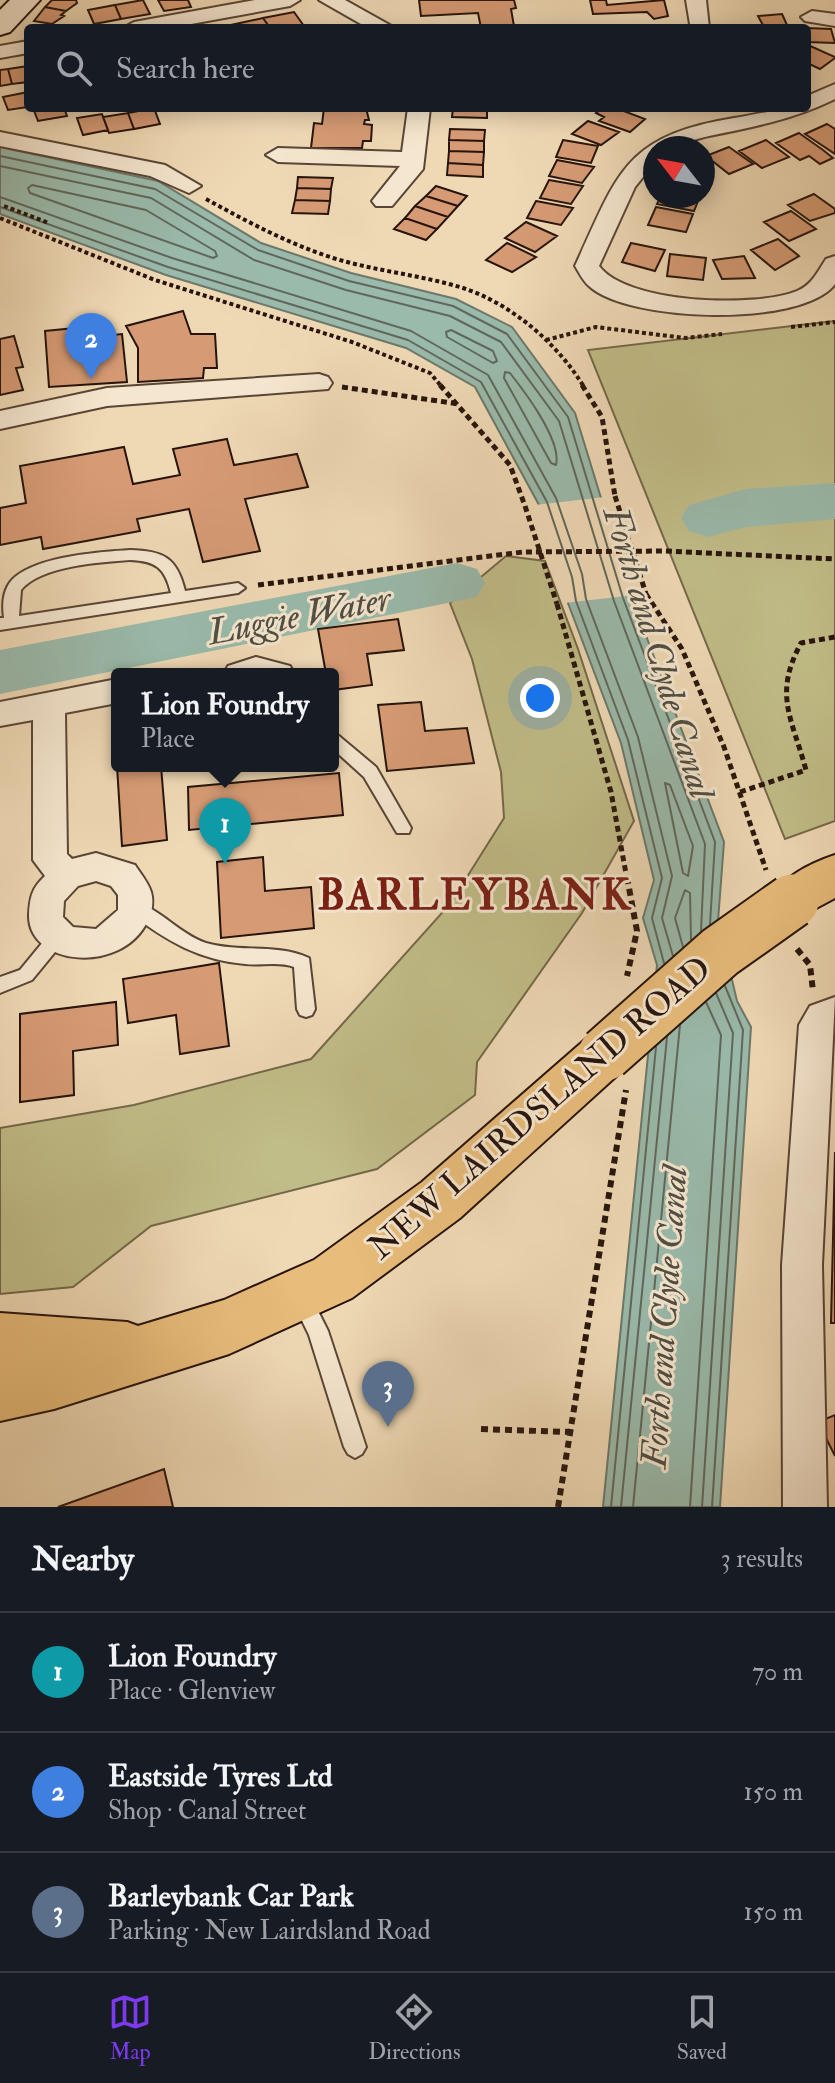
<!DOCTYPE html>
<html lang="en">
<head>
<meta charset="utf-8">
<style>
	:root { --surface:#171b24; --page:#20242c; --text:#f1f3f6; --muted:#9ea1a6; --line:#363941; --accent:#7c3aed }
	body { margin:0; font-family:"IM FELL Double Pica",serif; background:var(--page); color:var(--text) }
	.compass { position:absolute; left:643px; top:136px; width:72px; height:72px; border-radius:50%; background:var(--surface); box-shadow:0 4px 20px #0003; rotate:301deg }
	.you { position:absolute; left:540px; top:698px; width:28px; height:28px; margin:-20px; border:6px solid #fff; border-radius:50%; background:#1a73e8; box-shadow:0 0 0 12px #1a73e833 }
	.badge { display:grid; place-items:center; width:52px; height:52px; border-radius:50%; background:var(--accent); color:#fff; font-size:26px; font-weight:700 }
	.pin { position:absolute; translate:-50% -66px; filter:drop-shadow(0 2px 4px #0008) }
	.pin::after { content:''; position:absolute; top:42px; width:28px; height:24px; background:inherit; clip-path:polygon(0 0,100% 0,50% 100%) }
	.popup { position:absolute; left:111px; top:668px; width:228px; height:104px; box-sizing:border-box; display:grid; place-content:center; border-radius:8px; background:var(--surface); filter:drop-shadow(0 2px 6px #0005); font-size:26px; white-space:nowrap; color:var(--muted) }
	.popup b { font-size:30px; color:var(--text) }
	.popup::after { content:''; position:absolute; left:50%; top:100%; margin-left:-16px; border:16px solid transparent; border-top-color:var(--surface) }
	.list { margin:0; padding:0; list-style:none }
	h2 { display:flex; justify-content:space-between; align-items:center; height:104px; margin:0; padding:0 32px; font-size:34px }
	h2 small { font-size:26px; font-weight:400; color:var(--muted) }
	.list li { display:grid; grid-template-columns:52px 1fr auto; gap:24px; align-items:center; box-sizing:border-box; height:120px; padding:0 32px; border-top:2px solid var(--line) }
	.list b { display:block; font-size:30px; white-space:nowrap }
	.list p { margin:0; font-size:26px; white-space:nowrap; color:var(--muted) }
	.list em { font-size:26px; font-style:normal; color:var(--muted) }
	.icon { flex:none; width:44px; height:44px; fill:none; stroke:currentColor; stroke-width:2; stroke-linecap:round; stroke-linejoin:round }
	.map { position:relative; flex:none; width:835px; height:1507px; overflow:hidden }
	.search { position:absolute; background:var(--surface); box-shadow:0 4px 20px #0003; left:24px; right:24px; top:24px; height:88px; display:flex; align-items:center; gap:20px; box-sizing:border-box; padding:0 28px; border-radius:8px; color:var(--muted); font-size:30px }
	.sheet { height:464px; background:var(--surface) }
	nav { display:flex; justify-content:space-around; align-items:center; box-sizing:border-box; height:112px; border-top:2px solid var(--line); background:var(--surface); font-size:22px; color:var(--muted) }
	nav a { display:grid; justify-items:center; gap:4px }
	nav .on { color:var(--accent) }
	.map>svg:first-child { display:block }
</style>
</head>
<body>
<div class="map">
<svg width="835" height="1507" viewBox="0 0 835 1507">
	<rect width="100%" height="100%" fill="#efd9b5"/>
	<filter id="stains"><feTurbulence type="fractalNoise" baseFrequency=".0025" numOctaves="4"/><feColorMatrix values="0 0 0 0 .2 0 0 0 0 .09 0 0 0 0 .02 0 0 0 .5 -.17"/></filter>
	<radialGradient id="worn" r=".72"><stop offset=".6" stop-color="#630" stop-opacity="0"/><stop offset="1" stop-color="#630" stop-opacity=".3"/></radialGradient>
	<path fill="#c1bd88" stroke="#74684a" stroke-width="2" d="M835,321V821L785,839L588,350Z
		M506,556L545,561L578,649L634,821L582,913L477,1062L475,1095L377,1169L151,1226L73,1287L0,1294V1128L134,1105L311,1059L450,904L504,818L501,772L472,659L450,603Z"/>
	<path fill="#9abaab" stroke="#6c786b" stroke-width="2" d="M0,147L158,181L261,243L351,273L456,299L512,327L575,413L631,596L724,842L718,921L737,1001L751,1027L720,1507H603L657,965L643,918L654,880L621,743L568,603L565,579L539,505L475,387L406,348L166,275L0,214Z"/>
	<path fill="#efd9b5" d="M605,497L635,595L564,603L561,580L535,505Z"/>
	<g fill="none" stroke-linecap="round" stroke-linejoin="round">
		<path stroke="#60675c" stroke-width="2" d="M0,156L155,189L258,250L349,281L453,306L507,334L568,417L623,598L715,842L710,924
			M0,166L151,198L254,260L346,290L450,316L501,342L559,421L614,601L705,844L701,931
			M32,185L146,210L215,251L217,256L213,258L30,193L28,188Z
			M0,197L172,258L411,331L488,375L556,498L582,574L586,599L638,737L672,876L662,918L673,956
			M0,207L168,267L408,340L481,382L547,502L572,577L576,601L628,740L662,878L652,918L664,963
			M451,330L493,351L497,361L493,363L447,337L446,332Z
			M505,372L510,373C525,392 562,441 556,465L551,463L504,378Z
			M665,783L670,785L693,846L688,876L683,873Z
			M683,947L675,918L685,890L690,893L691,940
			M611,1507L656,1047
			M621,1507L667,1037
			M633,1507L680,1025
			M690,1507L721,1035L706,1002
			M702,1507L733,1033L716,993
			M712,1507L743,1030L725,986"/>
		<path fill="#9abaab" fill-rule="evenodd" d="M835,483V519L746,527L708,537L689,531L681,518L689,505L746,489Z
			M457,563L477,569L485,583L477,597L0,694V650Z"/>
	</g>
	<path fill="#d69b75" stroke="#27140c" stroke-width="2" d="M52,0H76L77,3L66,11L45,7Z
		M143,0L150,14L121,19L115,5Z
		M158,0H188L191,7L164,11Z
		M419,0H514L516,8L511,9L514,26L481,28L478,13L421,16Z
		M590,0H606L607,5L664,0L668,16L654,19L647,12L593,14Z
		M115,5L121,19L94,24L88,10Z
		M45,7L66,11L61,15L64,16L52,24L34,21Z
		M294,12L304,26L270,28L263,18Z
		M782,14L787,25L764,27L758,16Z
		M263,18L270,28H233L231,25Z
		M807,28L831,29L835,43L807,42Z
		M808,45L835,57V58L820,69L807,63Z
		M28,66V82L12,84L8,69Z
		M8,69L12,84L0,86V70Z
		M28,92V107L8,110L3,97Z
		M33,108H64L67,116L38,121Z
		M154,108L160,124L134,129L128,113Z
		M324,108H366L369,120H365L364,124L372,125L371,141H363L362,148H311L314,123L322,124Z
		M453,108H487V118L452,117Z
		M602,108L610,111L616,108L645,119L630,132L599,121L604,117L596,113Z
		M128,113L134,129L109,133L103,117Z
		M102,114L108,130L83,135L77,118Z
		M588,121L619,132L601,145L572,134Z
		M827,124L835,129V154L805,134Z
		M450,129L485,130L484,141L449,140Z
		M799,133L823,150L833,158L820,164L809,156L800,160L776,143Z
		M449,140L484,141V152L449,151Z
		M563,140L598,146L591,163L556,157Z
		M766,140L789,157L762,168L739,151Z
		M729,147L753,164L729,174L706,156Z
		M449,151L484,152L483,165L448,163Z
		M557,160L594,167L582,183L549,176Z
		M448,163L483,165V177L447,175Z
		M298,177L333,178L331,189L297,188Z
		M549,180L583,186L571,204L540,198Z
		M436,186L467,196L458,206L426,196Z
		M297,188L331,189L330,201L295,200Z
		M814,194L835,209V213L810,221L788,205Z
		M426,196L458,206L448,217L415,206Z
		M661,196H700L694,211L657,204Z
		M295,200L330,201L328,214L292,213Z
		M536,201L573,208L561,225L527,218Z
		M415,206L448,217L437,229L405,218Z
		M656,207L693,214L686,232L648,225Z
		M791,211L816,229L789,241L764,222Z
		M405,218L437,229L426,240L394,229Z
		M526,222L557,236L535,252L505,238Z
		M778,239L799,256L775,270L751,250Z
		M507,243L536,257L512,272L486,260Z
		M631,243L665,250L655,271L622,262Z
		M670,254L706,258L703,280L667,276Z
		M744,256L755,278L722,279L713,260Z
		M183,311L191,334H215L217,368H204L203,378L138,382V348L126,326Z
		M85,327V338L122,334L127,382L49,387L45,331Z
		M14,336L23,367L16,368L23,390L0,395V339Z
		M227,439L234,465L297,454L308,487L245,499L260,551L203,562L189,509L137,519L140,531L43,549L41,537L0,545V508L26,503L20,466L124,447L133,484L180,475L173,449Z
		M398,619L404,650L367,654L372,685L333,690V674H326L318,629Z
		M421,702L425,731L467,728L474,763L387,771L378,705Z
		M117,766H161L167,840L122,846Z
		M339,773L343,815L189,830L188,787Z
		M263,857L265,891L311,887L314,928L221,938L217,862Z
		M219,963L229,1046L180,1054L176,1015L128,1023L123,979Z
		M116,1002L118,1045L73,1051L74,1095L20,1102V1014Z
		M835,1152V1323H831Z
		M835,1415V1456L818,1422Z
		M164,1469L173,1507H58Z"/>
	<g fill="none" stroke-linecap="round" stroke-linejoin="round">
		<g stroke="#594536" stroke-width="4">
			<path id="lane" d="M130,550C163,551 177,557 185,591L238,583L245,588L238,593L0,630V618H4C2,604 3,587 15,577C40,556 99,552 130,550ZM130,560C156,561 165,568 171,593L19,616L21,590C40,566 101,562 130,560Z
				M333,734L339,736L376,767L411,828L409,833H397L364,777L333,749Z
				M137,902C162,911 180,934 206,943C240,953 276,943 309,958L315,1009L312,1015L306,1017L300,1015L297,1009L294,967C278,961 261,966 245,964C199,960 167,941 131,914L128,909L131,904Z
				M58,929L64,931L67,936L64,941L32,980L0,993V977L20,970L52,931Z
				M302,1290L309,1293L328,1331L366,1447L362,1454L355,1458L348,1454L344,1447L309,1335L292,1300L295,1293Z"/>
		</g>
		<g stroke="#594536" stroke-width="4">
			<path id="street" d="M255,0H300L290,6L169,28H123L134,22Z
				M319,0H345L395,28H368Z
				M686,0H706L709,28H687L690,24Z
				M812,11L835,14V26L805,21L801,17Z
				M28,41V53L0,58V46Z
				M835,84V99C794,119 754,127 709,136C690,140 675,148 655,148V162L635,187L599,266C627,304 755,308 797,291C812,285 818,271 826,259L835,256V284C802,328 627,322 589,286C583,281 579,272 575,266C618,173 624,136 734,118C759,114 781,108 807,108V96Z
				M408,108H430L423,169L392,206H376L372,201L400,166L278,162L266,155L278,148L402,152Z
				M0,132L165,165L201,186L189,193L150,176L0,146Z
				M319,374L328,377L332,383L328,389L107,406L0,429V411L107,388Z
				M256,657L290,666L294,674H224L228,666Z
				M117,679V703L65,713L67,854L72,859L96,853L135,865C140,873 148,882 151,892C154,903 152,912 147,922C121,975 27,966 29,914C30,897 32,888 45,876L33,860V720L0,726V702ZM96,881L111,886L118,895V910L96,929L73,927L63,917L64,901L78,886Z
				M835,997L822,1265L827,1507H783L782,1265L799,1025L810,1006Z"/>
		</g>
		<g stroke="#27140c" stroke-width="4">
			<path id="secondary" d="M10,0H40L10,32L0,35V10Z"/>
		</g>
		<g stroke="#27140c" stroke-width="4">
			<path id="primary" d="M835,855V898L792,921L775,915L768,901C780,878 811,863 835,855Z
				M605,1031L623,1038L630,1054L623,1070L460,1218L352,1298L229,1354L54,1409L0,1421V1313L127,1322L138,1326L224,1300L314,1260L422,1182L587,1038Z"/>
		</g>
		<path stroke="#27140c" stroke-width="4" stroke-dasharray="4 3" stroke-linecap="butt" d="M206,199C248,222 287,243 333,258C375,271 421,275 463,288C512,304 558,344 584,387
			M4,206L49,223
			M0,218L155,280L352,342L430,373L442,387
			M791,327L835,322
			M546,340L596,327L685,338L722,334"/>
		<path stroke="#27140c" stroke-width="5" stroke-dasharray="6 4" stroke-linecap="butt" d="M440,385L510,465L525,506
			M582,385L602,417L615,496
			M342,387L459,404
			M258,585L523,552L664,551L835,559
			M646,594L682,649L724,747L766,870
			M557,604L611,792L627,879
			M740,792L806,770C792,718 773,695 801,643L835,637"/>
		<path stroke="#27140c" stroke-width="6" stroke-dasharray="7 5" stroke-linecap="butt" d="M627,877L637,931L627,976
			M797,949L810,965L813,991
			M481,1429L569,1432
			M558,1507L626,1090"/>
		<use href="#lane" fill="#f5e6cf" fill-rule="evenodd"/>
		<use href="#street" fill="#f5e6cf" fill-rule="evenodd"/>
		<use href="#secondary" fill="#f5e6cf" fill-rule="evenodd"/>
		<use href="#primary" fill="#e8bc7a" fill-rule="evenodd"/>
		<g stroke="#27140c" stroke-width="57" stroke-linecap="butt">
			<path id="primary-bridge" d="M605,1054L720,952L792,901"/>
		</g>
		<path stroke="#27140c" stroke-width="5" stroke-dasharray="6 4" stroke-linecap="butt" d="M615,496L646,594
			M525,506L557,604"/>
		<use href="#primary-bridge" stroke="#e8bc7a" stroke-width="53"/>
	</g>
	<g text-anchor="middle" stroke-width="6" stroke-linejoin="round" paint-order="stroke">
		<g font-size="34" fill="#27140c" stroke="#f5e6cf">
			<text transform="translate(539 1107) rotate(-41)" y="12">NEW LAIRDSLAND ROAD</text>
		</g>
		<g font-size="36" font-style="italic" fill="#4f4e44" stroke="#f5e6cf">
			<text transform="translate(299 614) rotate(-11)" y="13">Luggie Water</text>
			<text transform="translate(660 652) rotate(73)" y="13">Forth and Clyde Canal</text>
			<text transform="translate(663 1317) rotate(-86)" y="13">Forth and Clyde Canal</text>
		</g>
		<g font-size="42" font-weight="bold" letter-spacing="2" fill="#7a1f14" stroke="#f5e6cf">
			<text x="475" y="909">BARLEYBANK</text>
		</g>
	</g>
	<rect width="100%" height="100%" filter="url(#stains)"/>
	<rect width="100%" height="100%" fill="url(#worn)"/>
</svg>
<svg class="compass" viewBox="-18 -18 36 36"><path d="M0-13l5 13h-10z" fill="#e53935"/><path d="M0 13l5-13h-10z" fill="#9ea1a6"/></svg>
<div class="you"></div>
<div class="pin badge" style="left:225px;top:864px;background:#0f9aa8">1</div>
<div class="popup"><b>Lion Foundry</b>Place</div>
<div class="pin badge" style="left:91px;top:379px;background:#3f7fe0">2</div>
<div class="pin badge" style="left:388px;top:1427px;background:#5c6f8a">3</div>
<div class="search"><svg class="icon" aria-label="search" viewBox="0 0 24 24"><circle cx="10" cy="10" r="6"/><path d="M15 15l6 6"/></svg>Search here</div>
</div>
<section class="sheet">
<h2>Nearby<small>3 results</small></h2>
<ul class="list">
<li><span class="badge" style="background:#0f9aa8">1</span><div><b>Lion Foundry</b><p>Place · Glenview</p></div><em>70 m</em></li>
<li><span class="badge" style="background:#3f7fe0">2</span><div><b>Eastside Tyres Ltd</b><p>Shop · Canal Street</p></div><em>150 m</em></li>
<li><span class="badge" style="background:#5c6f8a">3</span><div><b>Barleybank Car Park</b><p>Parking · New Lairdsland Road</p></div><em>150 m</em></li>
</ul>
</section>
<nav>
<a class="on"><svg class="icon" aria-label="map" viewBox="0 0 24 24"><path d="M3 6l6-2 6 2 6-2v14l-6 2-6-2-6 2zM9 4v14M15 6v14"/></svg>Map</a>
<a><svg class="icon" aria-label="directions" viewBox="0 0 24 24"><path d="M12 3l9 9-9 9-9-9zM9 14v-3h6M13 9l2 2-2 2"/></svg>Directions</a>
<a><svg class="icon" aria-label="saved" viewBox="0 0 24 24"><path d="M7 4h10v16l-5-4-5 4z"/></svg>Saved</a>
</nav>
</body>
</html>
